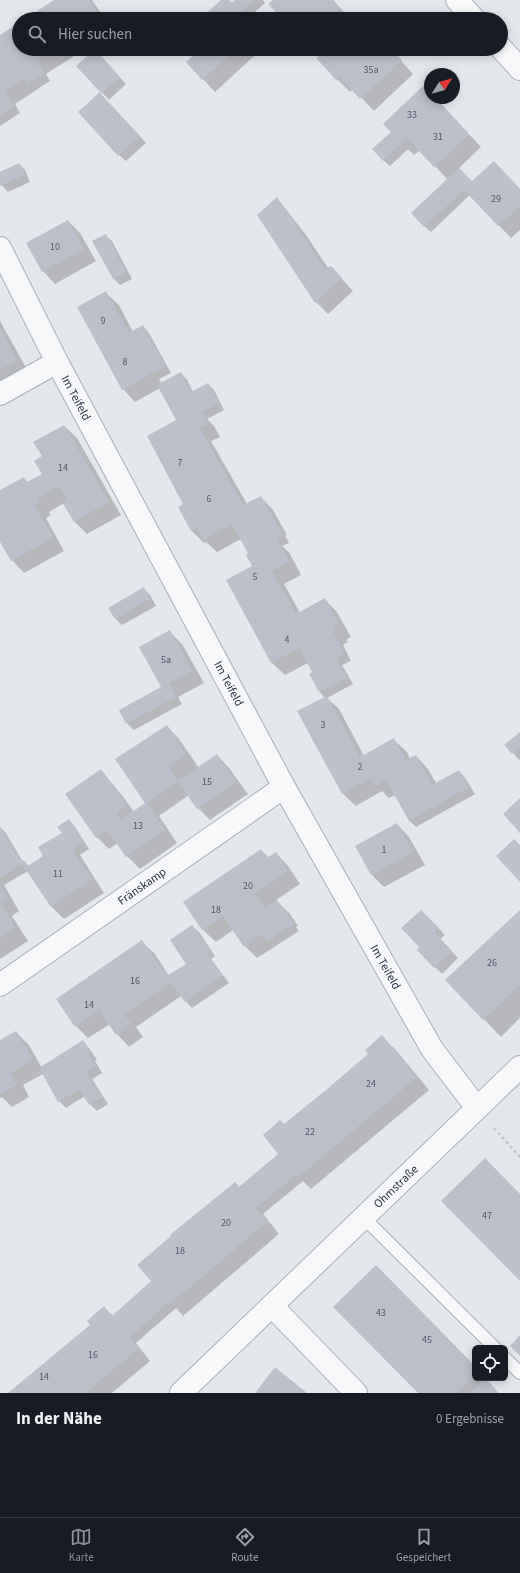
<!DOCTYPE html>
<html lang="de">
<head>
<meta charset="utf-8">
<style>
	:root { --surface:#171b24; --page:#20242c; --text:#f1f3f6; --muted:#9ea1a6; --line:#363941; --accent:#8c9099 }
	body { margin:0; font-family:"Source Sans 3",sans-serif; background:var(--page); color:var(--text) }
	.controls { position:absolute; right:12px; bottom:12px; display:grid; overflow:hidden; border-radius:6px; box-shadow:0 2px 10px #0003 }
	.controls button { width:36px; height:36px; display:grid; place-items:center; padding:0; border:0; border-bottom:1px solid var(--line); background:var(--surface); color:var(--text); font:20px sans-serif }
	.compass { position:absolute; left:424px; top:68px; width:36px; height:36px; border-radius:50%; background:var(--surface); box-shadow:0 2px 10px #0003; rotate:53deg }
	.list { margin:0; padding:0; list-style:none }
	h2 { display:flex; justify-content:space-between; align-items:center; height:52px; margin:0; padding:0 16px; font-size:17px }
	h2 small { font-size:13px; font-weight:400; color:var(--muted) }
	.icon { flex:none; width:22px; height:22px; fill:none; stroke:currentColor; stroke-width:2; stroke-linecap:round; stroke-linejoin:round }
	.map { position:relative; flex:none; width:520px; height:1393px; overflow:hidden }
	.search { position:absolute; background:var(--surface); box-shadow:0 2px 10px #0003; left:12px; right:12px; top:12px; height:44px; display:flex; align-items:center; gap:10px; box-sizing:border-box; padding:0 14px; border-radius:22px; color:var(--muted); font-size:15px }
	.sheet { height:124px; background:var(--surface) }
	nav { display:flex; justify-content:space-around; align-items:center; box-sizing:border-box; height:56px; border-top:1px solid var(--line); background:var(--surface); font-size:11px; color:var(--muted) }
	nav a { display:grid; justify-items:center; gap:2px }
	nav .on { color:var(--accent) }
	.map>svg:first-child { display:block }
</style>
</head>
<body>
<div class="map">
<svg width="520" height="1393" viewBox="0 0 520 1393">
	<rect width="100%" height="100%" fill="#e4e7ec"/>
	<path fill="#0003" d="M56,0H92L105,19H26Z
		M222,0H228L232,4L236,0H263L265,3L247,19H201Z
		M274,0H333L350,19H283L270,4Z
		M19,24V49H85L46,74L50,81L15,104L20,113L0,126V36Z
		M202,49H248L254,56L215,92L203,79Z
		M328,49H390L413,74L374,111L353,89L350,92L338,80Z
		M101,57L126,84L109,100L78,66Z
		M430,93V98H435L481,147L459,168L472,182L494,162L520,189V230L511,238L470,195L431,232L424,226L448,180L420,150L414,155L408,149L390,166L383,160L392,132Z
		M136,132L146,143L126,161L119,155Z
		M19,164L25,170L30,182L8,192L0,183V173Z
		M277,198L306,235L328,268L331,267L353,291L328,314L316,302Z
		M68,221L80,233L96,261L55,284L43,271Z
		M105,235L112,241L132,279L120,285L114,279L93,241Z
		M106,293L119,305L133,332L143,326L149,333L171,373L159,379L162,384L181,373L187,380L193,392L208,384L214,390L224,410L207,419L214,426L220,437L211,441L247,504L261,497L273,510L287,535L285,536L289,543L282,546L289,552L301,575L284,584L300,613L325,600L337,612L351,637L346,640L348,642L343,645L351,661L342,665L353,684L327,698L339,709L364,756L394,740L407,752L410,759L416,756L428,769L436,783L459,771L465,778L475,794L416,827L410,821L395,795L389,798L382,791L356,806L343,794L299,712L325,698L320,692L310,674L314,672L308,663L285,675L272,663L227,581L253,567L254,552L241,539L217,552L206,542L204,543L192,531L185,505L178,421L160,388L135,402L123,389Z
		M0,321L29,373L0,387Z
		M64,426L77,438L121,515L87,534L75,522L64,503L49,512L51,515L46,518L64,551L24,573L12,560L0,540V491L24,478L28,483L43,474V457Z
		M144,589L150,595L156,606L122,625L116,619L109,608Z
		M170,632L182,644L204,683L178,697L182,704L134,730L127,723L163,687Z
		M167,726L179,739L199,768L217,755L229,768L248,794L210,820L198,808L189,795L159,816L177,843L140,869L127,856L118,843L109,849L97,837L101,770L124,798L134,812L147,803Z
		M520,733V759L519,760L513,753Z
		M69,821L75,827L89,849L80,855L104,893L64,919L51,906L28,871L4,885L19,911L12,916L28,941L0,959V827L5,832L23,862L24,861L29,866L45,856L63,833Z
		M397,824L409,837L425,865L384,887L372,875Z
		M261,850L269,858L276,853L288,866L300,884L276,900L290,914L298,926L296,927L299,931L257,958L245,946L233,930L216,942L203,930L184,902Z
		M421,911L445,935L440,939L458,958L442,974L418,950L421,947Z
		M520,912V1018L501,1037L446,980Z
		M192,926L199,932L215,956L211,959L229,983L192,1008L181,996L136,1027L143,1037L129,1047L117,1034L110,1024L88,1038L76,1026L142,942L155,954L169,976L187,964Z
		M16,1032L29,1045L42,1068L83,1042L89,1048L97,1060L95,1061L102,1073L92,1079L108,1104L97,1111L90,1104L85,1096L66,1108L59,1101L43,1074L23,1085L29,1097L12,1107L2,1097L0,1098V1041Z
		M382,1037L395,1049L429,1090L311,1189L303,1181L263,1214L279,1234L183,1316L176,1308L136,1343L150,1361L112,1393H9L91,1325L104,1307L113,1316L151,1282L239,1188L278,1155L284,1125L370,1054Z
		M475,1367V1378H485L498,1393H419Z"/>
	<path fill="#bbc0ca" d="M54,0H89L101,18L25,19Z
		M221,0H229L232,3L235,0H255L241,13L245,19H200Z
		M273,0H333L340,8L327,19H290L286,15L282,19L268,4Z
		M19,23V49H53L36,60L45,74L28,84L24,78L5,90L15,106L0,115V35Z
		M95,49L120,77L101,94L140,136L118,156L78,112L100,92L76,66Z
		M201,49H236L202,80L186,62Z
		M326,49H391L402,60L360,99L340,77L337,81L316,58Z
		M424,85L430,92V98H436L469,134L434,167L407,138L383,161L372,149L391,132L383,124Z
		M494,161L520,189V206L498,226L464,190L424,227L411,213L459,168L472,181Z
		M19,163L25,175L0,186V172Z
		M277,197L325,269L331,266L342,278L315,303L257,215Z
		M68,220L84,249L42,272L26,243Z
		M106,234L126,272L113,279L92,241Z
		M106,291L129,333L143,325L165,366L122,390L77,307Z
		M0,329L17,360L0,370Z
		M181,372L191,392L208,383L219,403L202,412L208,424L200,428L243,505L261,496L283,536L277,539L289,562L272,571L296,614L325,598L339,625L334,627L336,629L333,631L345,654L337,659L347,678L319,692L309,674L312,672L299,648L271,663L226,580L252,566L246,555L248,553L232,524L203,540L197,528L191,531L178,507L183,504L147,436L176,420L157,385Z
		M64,425L109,502L74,522L62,502L67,499L59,486L38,499L40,502L35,505L53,538L11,561L0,542V490L24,477L27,482L42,474L34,461L42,456L33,442Z
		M144,587L150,599L115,619L108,608Z
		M170,630L192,671L169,683L176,697L126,724L119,710L161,687L139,647Z
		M327,696L360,757L394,738L406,760L416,755L432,785L459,770L469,787L409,821L386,780L375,786L371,778L342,794L297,711Z
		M167,725L186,754L169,766L178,781L217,754L236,782L197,809L178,782L147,803L165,830L126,857L107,830L96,838L65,794L101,769L127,805L116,813L121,820L145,803L115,759Z
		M520,732V748L512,754L504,745Z
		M520,798V833L503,814Z
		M69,819L84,842L73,850L92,880L51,907L22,864L0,878V827L21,862L24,860L28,866L43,856L38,847L62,833L57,827Z
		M397,823L413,852L371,875L355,846Z
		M514,839L520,845V882L496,856Z
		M261,849L267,858L276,852L288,871L255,894L265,909L277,900L294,924L268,941L262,934L244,947L223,916L202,930L183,902Z
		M0,886L8,898L0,903L16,928L0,938Z
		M421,910L439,928L434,932L452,951L434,968L417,950L419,947L401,928Z
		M520,910V985L483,1020L445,980Z
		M192,925L209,950L206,952L223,976L185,1002L171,982L124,1014L131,1024L116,1035L99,1010L75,1027L56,999L142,940L167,976L186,964L170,940Z
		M16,1031L33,1060L11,1073L17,1085L0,1095V1040Z
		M382,1035L417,1077L298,1177L296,1175L256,1208L268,1221L170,1304L169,1302L130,1337L139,1348L85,1393H8L90,1325L87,1321L104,1306L112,1316L151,1281L137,1265L171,1236L170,1235L235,1182L239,1187L278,1154L263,1135L280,1120L284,1124L326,1090L368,1054L365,1050Z
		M83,1040L91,1053L89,1055L96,1066L86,1072L102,1097L89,1105L80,1089L58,1102L39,1068Z
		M485,1158L520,1194V1281L441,1201Z
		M376,1265L475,1366V1375L456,1393H418L333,1307Z
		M520,1335V1356L510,1346Z
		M275,1367L307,1393H255Z
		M485,1378L499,1393H470Z"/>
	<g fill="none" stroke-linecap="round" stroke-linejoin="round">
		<g stroke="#a9aeb7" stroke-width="14">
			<path id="service" d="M363,1217L495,1348
				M505,1358L520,1373"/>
		</g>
		<g stroke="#a9aeb7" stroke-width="24">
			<g id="minor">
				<path id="s1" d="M0,248L57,362L284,787L432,1049L477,1108"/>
				<path d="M0,394L57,362"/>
				<path id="s2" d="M0,985L284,787"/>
				<path d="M272,1306L356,1393"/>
				<path id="s3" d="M181,1393L520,1067"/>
			</g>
		</g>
		<g stroke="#a9aeb7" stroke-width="24">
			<path id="tertiary" d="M457,0L474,19
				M501,48L520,69"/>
		</g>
		<path stroke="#c2c5cb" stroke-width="2.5" stroke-dasharray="3 3" stroke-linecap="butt" d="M494,1128L520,1157"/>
		<use href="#service" stroke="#f7f8fa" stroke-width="12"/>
		<use href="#minor" stroke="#f7f8fa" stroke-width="22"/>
		<use href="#tertiary" stroke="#f7f8fa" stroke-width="22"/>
	</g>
	<g text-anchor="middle" stroke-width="3" stroke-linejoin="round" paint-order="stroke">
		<g font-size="10" fill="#4f5766">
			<text x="371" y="73">35a</text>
			<text x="412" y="118">33</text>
			<text x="438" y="140">31</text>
			<text x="496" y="202">29</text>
			<text x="55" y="250">10</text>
			<text x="103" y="324">9</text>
			<text x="125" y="365">8</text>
			<text x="180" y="466">7</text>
			<text x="63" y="471">14</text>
			<text x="209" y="502">6</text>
			<text x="255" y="580">5</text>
			<text x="287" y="643">4</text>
			<text x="166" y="663">5a</text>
			<text x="323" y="728">3</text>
			<text x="360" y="770">2</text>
			<text x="207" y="785">15</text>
			<text x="138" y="829">13</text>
			<text x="384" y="853">1</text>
			<text x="58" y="877">11</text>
			<text x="248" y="889">20</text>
			<text x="216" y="913">18</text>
			<text x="492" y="966">26</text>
			<text x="135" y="984">16</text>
			<text x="89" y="1008">14</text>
			<text x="371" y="1087">24</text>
			<text x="310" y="1135">22</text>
			<text x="487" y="1219">47</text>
			<text x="226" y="1226">20</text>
			<text x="180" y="1254">18</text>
			<text x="381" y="1316">43</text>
			<text x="427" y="1343">45</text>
			<text x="93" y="1358">16</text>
			<text x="44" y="1380">14</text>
		</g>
		<g font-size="12" fill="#2b3445" stroke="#f4f6f9">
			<text dy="4" stroke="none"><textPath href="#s1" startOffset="168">Im Teifeld</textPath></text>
			<text dy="4" stroke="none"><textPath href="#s1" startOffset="492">Im Teifeld</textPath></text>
			<text dy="4" stroke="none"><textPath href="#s2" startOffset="173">Fränskamp</textPath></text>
			<text dy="4" stroke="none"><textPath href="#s1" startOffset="816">Im Teifeld</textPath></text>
			<text dy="4" stroke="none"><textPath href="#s3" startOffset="298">Ohmstraße</textPath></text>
		</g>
	</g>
</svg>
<div class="controls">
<button><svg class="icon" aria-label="locate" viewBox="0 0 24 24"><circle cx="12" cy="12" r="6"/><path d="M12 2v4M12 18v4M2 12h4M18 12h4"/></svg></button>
</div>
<svg class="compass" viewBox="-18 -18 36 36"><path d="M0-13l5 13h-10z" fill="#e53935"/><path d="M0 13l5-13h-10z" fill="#9ea1a6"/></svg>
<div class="search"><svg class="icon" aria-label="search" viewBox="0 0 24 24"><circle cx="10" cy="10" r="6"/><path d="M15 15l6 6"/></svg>Hier suchen</div>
</div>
<section class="sheet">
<h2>In der Nähe<small>0 Ergebnisse</small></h2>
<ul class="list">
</ul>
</section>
<nav>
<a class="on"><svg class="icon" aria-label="map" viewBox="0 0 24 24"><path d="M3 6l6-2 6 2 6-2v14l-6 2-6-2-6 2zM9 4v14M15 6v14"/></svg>Karte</a>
<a><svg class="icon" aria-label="directions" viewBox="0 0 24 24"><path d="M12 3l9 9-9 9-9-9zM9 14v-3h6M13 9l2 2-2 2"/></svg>Route</a>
<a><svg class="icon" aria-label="saved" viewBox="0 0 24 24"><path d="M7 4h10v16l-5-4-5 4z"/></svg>Gespeichert</a>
</nav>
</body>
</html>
